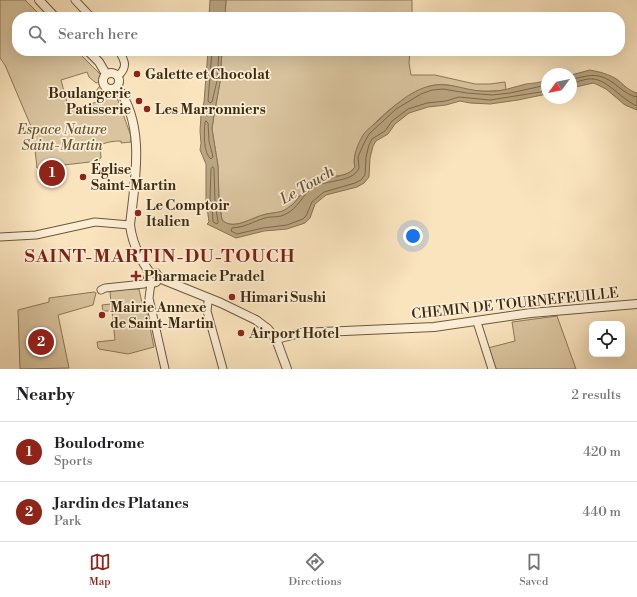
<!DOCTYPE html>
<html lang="en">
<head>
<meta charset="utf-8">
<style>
	:root { --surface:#fff; --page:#f6f6f6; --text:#202124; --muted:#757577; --line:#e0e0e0; --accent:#8f2418 }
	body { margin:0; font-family:"Libre Bodoni",serif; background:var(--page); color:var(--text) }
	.controls { position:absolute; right:12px; bottom:12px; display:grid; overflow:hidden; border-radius:8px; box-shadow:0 4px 16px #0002 }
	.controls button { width:36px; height:36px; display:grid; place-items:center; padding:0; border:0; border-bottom:1px solid var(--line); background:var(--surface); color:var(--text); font:20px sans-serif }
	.compass { position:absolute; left:541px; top:68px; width:36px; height:36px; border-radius:50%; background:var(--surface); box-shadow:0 4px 16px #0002; rotate:237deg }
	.you { position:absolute; left:413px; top:236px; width:14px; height:14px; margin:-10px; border:3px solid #fff; border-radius:50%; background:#1a73e8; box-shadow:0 0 0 6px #1a73e833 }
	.badge { display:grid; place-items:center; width:26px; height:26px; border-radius:50%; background:var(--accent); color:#fff; font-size:13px; font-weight:700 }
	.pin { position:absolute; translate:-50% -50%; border:2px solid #fff; box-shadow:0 1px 4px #0006 }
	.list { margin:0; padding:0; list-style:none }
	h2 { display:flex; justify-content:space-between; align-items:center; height:52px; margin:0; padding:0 16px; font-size:17px }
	h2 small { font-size:13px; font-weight:400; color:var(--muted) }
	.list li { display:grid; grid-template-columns:26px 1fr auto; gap:12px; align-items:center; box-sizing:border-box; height:60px; padding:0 16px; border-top:1px solid var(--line) }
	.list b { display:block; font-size:15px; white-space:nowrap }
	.list p { margin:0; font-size:13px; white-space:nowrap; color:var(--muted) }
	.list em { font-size:13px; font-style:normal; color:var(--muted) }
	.icon { flex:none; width:22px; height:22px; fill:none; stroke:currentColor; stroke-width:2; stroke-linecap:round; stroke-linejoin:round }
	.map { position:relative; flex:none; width:637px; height:369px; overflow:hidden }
	.search { position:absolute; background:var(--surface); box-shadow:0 4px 16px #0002; left:12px; right:12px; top:12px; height:44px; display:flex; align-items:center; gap:10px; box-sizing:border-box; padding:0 14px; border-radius:16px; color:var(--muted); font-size:15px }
	.sheet { height:172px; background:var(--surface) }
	nav { display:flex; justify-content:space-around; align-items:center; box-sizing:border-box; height:56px; border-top:1px solid var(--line); background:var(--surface); font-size:11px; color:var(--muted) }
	nav a { display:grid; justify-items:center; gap:2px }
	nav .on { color:var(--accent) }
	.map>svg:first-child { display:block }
</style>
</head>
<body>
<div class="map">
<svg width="637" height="369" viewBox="0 0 637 369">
	<rect width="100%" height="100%" fill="#fae4be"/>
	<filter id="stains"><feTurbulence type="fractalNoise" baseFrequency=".005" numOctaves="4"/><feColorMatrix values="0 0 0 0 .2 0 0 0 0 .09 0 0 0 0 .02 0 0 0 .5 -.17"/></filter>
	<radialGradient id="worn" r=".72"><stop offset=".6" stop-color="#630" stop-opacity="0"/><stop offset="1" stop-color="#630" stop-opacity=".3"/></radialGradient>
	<path fill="#dac5a0" stroke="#8c7858" d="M0,0H25L42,17H17V51H77L101,75C100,79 101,82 96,83L89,77L87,72L61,80L69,110L97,102C95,97 95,90 100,86L115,92L131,136V142L121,143V141C113,141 107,142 100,145L101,158L99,159V161L37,168L33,131L5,65L0,58Z
		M226,0H412V17H225Z
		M222,51H410L409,63L411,75H435L475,84H490L505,82L506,90C493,91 482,92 469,90C458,88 448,83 436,85C409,88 347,137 355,167C349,177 337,175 327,177C322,179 315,182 310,185C301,190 298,201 289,208C281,214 272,212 263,215C251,218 233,231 222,220L219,202L218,166L212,129L214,115L220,82Z
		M129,289H139L142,303L145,304L154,347L128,354L99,349L98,348L97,342L115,340L112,311H103L102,305L111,304L110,291L115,290Z
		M94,292L96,293L93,305L58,315L69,368L20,369L18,310L49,302V298Z
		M557,316L576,369H496L488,348L515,341L512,322Z"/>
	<path fill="#baa582" stroke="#887454" d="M210,0H226L225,17H209Z
		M208,51H222L220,82L214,115L212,129L218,166L219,202L222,220C233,231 251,218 263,215C272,212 281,214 289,207C299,201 301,190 313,183C325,176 348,179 355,167C352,157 358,144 363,135C367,129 374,125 379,120C395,105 413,88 435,85C451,83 465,90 481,91C491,92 502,91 511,88C516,87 521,85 526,84C534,83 539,83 547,80V94L518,100L490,104L470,103L460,101L446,105L428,107L409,113L395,124L388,134L376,141L373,146L370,158L369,177L364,183L357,187L326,195L315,204L310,218L305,223L287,229L264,231L236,238L207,224L209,222L207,207L208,203H206V164L200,150L201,143L200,131L201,115L204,102Z
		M590,70C600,72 609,74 618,80C624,85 629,91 637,93V110L625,105L606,89L596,84L593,83L571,88V75Z"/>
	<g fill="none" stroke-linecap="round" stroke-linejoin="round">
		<path stroke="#7c6848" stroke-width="1" d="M212,51L208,101L210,103L212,102L217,81L219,51
			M571,79C581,78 589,74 599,76C614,79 623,95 637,97
			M571,84C577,82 587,78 593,79C608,80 622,100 637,106
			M547,85L510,93L492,95L467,93L443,89L432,90L421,94L396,109L369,134L364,143L358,157L359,168C353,183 326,179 312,188C302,196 298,208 286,214C279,218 272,216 265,218C252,222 246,227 232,228L231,231L237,234L263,228L287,225L303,219L306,216L312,202L324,192L355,183L361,180L365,175L366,157L369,145L372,139L385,131L392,121L408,109L427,103L446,101L459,97L490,100L547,91
			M206,121L208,123L209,141L213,157L211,159C203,153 204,133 205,123Z
			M213,167L214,169L215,203L218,222L217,224L213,222L212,204L210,200L211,169Z"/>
		<g stroke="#6c593b" stroke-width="9">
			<path id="minor" d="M75,0L91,17
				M118,76C128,67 125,61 119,51
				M0,237L36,235L95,222L130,225
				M151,283L149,298L165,369
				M101,290L105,288L144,284L149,281
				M209,298L208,302L207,311L223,369
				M477,322L492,369"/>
		</g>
		<g stroke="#6c593b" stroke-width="10">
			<path id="tertiary" d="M39,0L55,17
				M88,51L99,62L106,74
				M103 81a8 8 0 1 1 16 0a8 8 0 1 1-16 0Z
				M117,87C146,125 135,180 130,225C132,242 140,259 150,273
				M150,273H156L159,278L221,303L256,320L268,329L276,339L287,369
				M150,273L148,278L151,283L156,282L159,278
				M276,339L300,333L434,327L531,313L637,304"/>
		</g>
		<use href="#minor" stroke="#fcedd5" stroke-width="7"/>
		<use href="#tertiary" stroke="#fcedd5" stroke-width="8"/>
	</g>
	<g fill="#8f2418" stroke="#fcedd5" stroke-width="1.5">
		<circle cx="137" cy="74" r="4"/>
		<circle cx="139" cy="101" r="4"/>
		<circle cx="147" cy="109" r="4"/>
		<circle cx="83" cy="177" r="4"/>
		<circle cx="138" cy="213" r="4"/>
		<path d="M134 270h4v4h4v4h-4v4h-4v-4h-4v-4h4z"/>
		<circle cx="232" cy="297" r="4"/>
		<circle cx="102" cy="315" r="4"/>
		<circle cx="241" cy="333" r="4"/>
	</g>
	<g text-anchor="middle" stroke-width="3.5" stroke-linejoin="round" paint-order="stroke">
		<g font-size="14" font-weight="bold" fill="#3d2b0f" stroke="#fcedd5" text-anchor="start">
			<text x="145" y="79">Galette et Chocolat</text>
			<text x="131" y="98" text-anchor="end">Boulangerie<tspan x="131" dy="16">Patisserie</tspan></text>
			<text x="155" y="114">Les Marronniers</text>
			<text x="91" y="174">Église<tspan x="91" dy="16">Saint-Martin</tspan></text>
			<text x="146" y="210">Le Comptoir<tspan x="146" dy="16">Italien</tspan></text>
			<text x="144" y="281">Pharmacie Pradel</text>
			<text x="240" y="302">Himari Sushi</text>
			<text x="110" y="312">Mairie Annexe<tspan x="110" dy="16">de Saint-Martin</tspan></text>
			<text x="249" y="338">Airport Hotel</text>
		</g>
		<g font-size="14" font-style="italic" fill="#645233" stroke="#fcedd5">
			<text x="62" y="134">Espace Nature<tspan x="62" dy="16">Saint-Martin</tspan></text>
		</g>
		<g font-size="14" fill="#3d2b0f" stroke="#fcedd5">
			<text transform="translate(515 303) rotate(-6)" y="5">CHEMIN DE TOURNEFEUILLE</text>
		</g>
		<g font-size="15" font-style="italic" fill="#625032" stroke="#fcedd5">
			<text transform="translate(307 185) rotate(-30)" y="5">Le Touch</text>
		</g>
		<g font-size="18" font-weight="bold" letter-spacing="1" fill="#7a1f14" stroke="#fcedd5">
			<text x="160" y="262">SAINT-MARTIN-DU-TOUCH</text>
		</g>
	</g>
	<rect width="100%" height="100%" filter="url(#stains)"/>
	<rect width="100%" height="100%" fill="url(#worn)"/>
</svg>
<div class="controls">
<button><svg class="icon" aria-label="locate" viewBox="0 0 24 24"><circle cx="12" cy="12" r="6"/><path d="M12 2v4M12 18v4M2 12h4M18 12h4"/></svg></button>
</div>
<svg class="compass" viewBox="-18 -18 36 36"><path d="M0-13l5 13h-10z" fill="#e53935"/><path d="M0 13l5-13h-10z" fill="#757577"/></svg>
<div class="you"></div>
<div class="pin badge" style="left:52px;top:173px">1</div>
<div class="pin badge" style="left:41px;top:342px">2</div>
<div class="search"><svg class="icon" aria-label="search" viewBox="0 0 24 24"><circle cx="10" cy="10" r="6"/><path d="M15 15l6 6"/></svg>Search here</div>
</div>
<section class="sheet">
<h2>Nearby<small>2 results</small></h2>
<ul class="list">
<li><span class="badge">1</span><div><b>Boulodrome</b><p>Sports</p></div><em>420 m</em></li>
<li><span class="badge">2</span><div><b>Jardin des Platanes</b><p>Park</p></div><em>440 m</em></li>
</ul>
</section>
<nav>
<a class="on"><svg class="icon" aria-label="map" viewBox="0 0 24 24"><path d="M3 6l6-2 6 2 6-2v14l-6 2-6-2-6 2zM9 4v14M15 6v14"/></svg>Map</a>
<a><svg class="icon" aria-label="directions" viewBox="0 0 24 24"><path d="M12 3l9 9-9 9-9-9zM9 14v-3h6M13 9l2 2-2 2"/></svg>Directions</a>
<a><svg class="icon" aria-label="saved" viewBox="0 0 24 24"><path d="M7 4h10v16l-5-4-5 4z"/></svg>Saved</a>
</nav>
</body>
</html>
